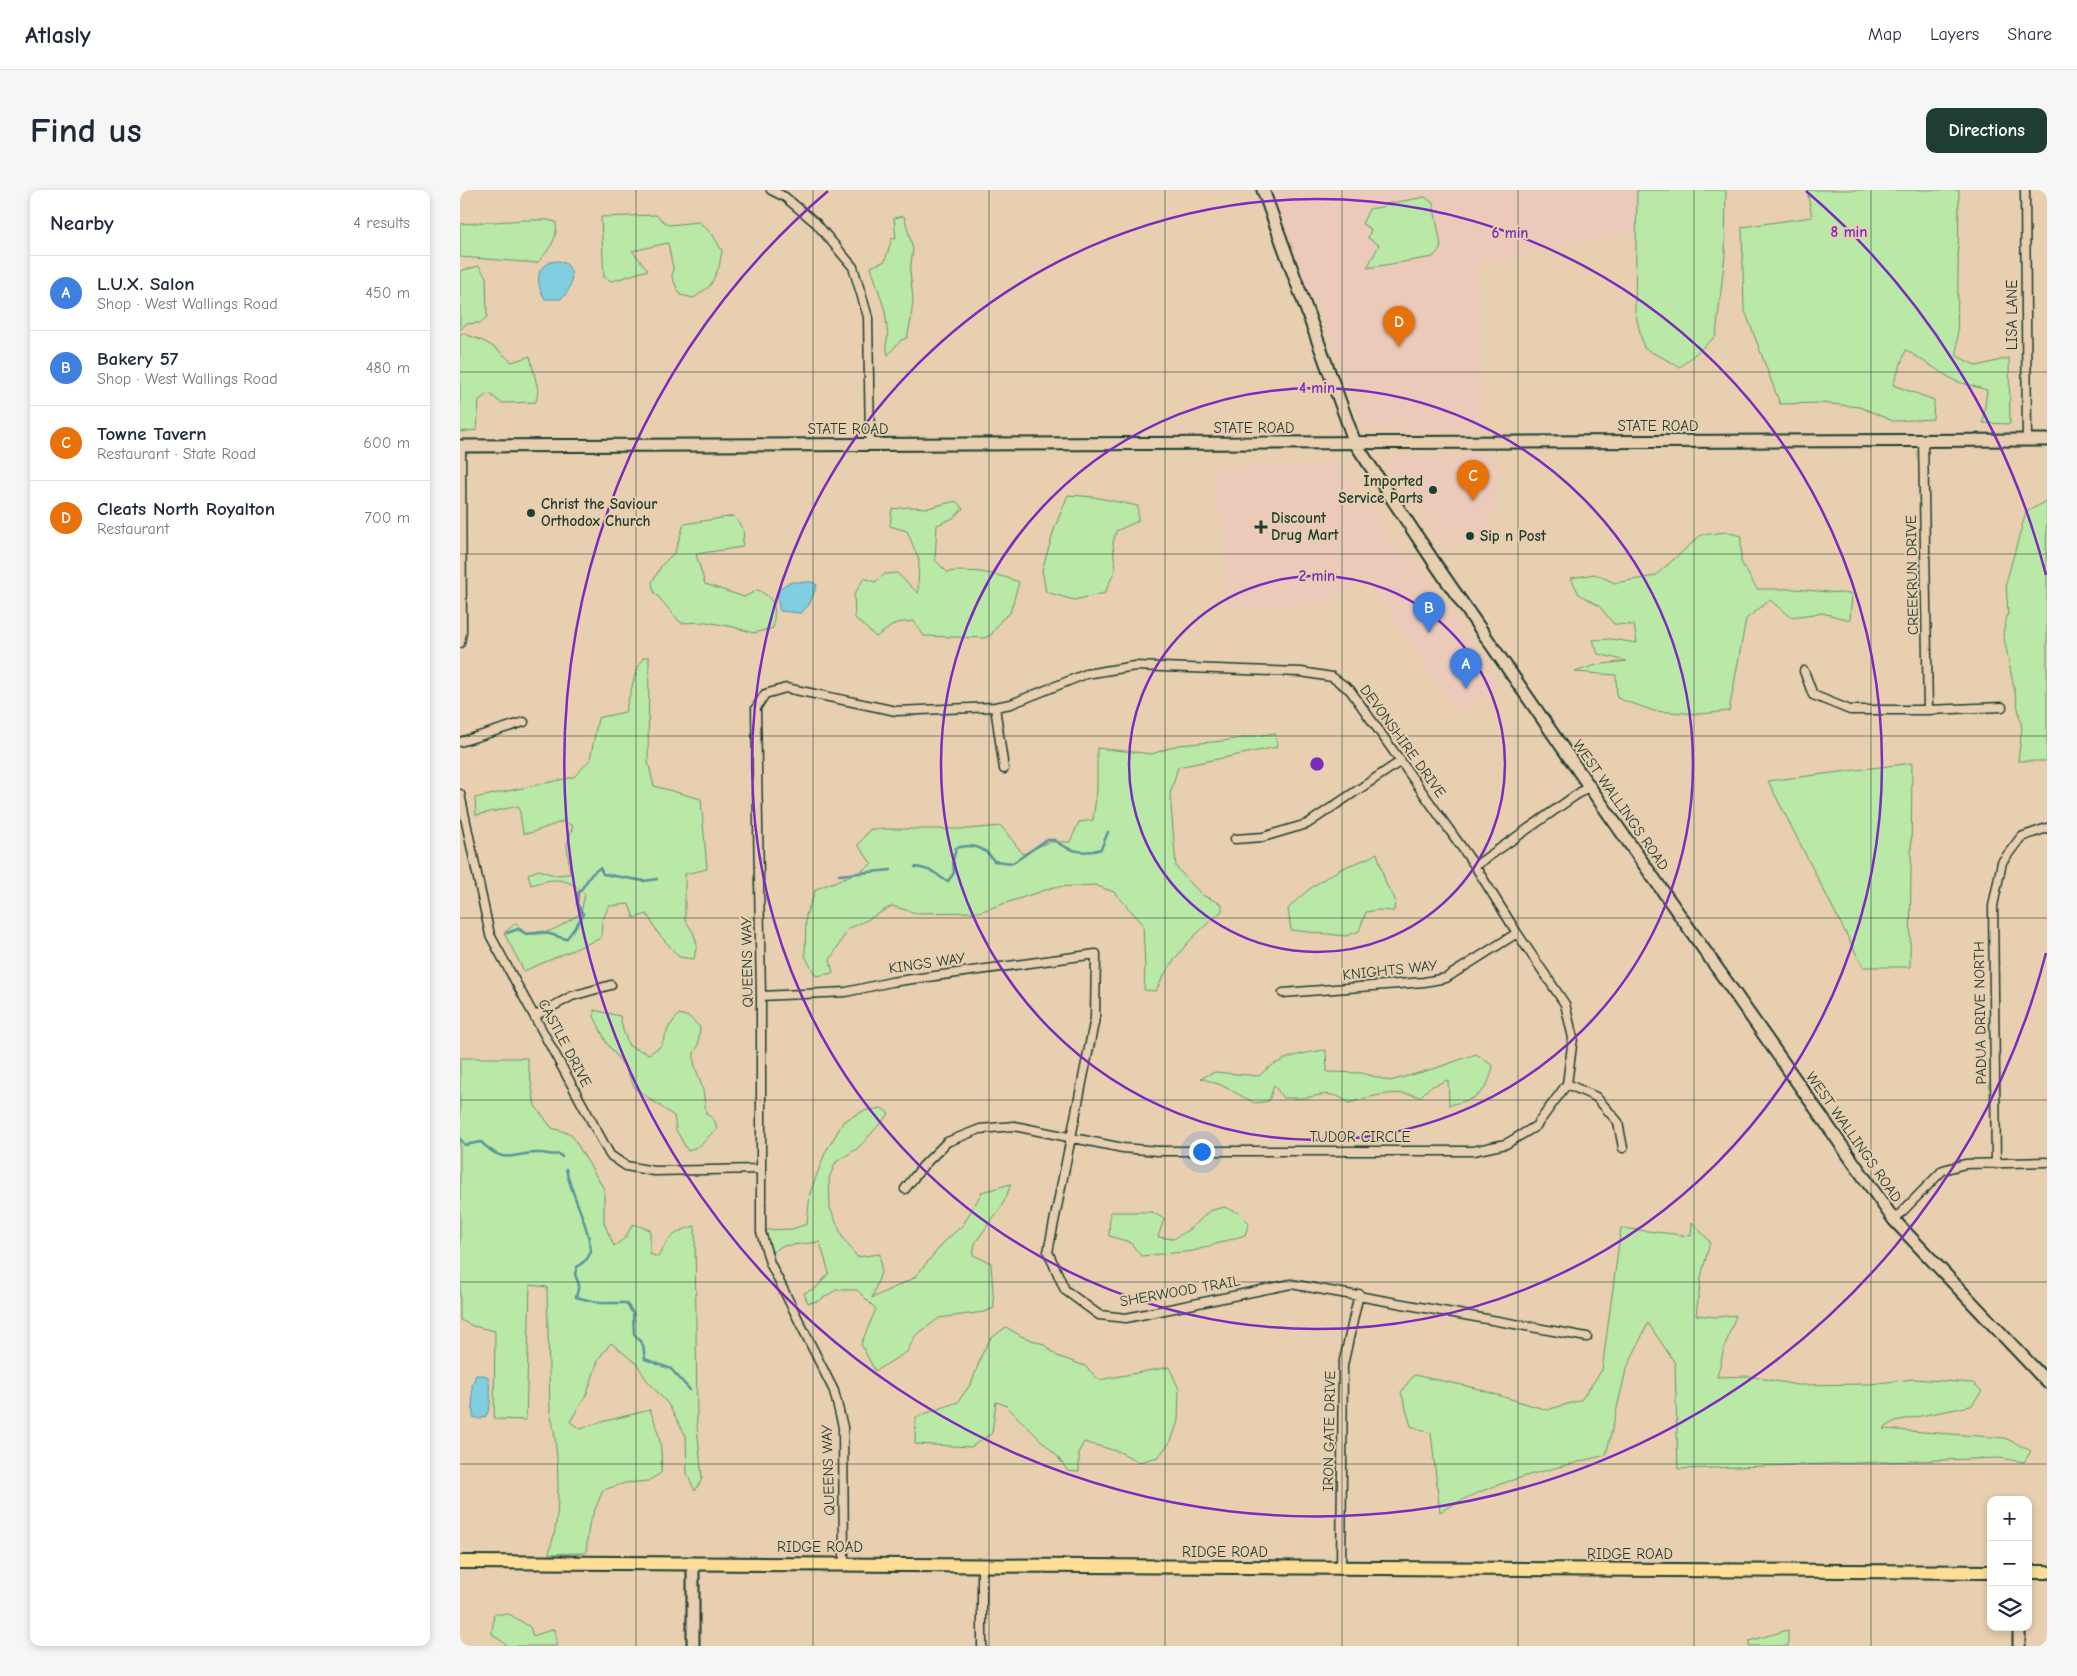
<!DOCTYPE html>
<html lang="en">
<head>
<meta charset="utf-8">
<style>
	:root { --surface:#fff; --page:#f6f6f7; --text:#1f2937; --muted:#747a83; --line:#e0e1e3; --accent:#1f3d34 }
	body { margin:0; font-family:"Comic Neue",sans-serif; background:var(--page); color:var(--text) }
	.controls { position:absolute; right:15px; bottom:15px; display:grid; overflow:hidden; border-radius:10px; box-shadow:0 2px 8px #0003 }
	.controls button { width:45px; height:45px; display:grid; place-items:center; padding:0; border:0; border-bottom:1px solid var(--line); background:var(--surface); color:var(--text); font:25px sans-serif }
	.you { position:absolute; left:741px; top:961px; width:18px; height:18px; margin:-12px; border:4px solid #fff; border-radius:50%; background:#1a73e8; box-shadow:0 0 0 8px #1a73e833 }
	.badge { display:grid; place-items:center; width:32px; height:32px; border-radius:50%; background:var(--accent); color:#fff; font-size:16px; font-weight:700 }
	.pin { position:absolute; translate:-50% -41px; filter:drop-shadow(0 1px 2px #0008) }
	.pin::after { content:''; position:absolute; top:26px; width:18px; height:15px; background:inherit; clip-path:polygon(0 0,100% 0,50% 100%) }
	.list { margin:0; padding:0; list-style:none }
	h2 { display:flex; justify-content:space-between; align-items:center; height:65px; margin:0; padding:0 20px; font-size:21px }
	h2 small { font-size:16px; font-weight:400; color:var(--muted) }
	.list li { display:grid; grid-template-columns:32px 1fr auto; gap:15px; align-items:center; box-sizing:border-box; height:75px; padding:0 20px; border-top:1px solid var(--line) }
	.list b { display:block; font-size:19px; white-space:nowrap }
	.list p { margin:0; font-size:16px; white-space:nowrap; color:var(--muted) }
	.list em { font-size:16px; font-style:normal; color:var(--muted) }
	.icon { flex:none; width:28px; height:28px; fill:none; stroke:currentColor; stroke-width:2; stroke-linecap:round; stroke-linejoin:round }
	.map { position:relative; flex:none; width:1587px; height:1456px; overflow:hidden; border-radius:10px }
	header { display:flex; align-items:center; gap:30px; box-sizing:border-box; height:70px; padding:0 25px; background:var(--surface); border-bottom:1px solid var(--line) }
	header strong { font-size:24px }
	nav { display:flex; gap:28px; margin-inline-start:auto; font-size:18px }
	.intro { display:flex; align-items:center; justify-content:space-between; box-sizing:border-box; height:120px; padding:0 30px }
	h1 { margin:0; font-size:35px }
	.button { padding:12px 22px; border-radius:10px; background:var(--accent); color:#fff; font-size:18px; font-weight:700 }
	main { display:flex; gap:30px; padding:0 30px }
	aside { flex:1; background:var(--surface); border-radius:10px; box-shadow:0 2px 8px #0003 }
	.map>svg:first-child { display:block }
</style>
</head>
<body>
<header>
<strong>Atlasly</strong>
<nav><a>Map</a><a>Layers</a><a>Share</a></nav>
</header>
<div class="intro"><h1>Find us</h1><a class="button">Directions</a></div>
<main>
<aside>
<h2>Nearby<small>4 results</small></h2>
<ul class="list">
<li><span class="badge" style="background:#3f7fe0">A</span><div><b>L.U.X. Salon</b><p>Shop · West Wallings Road</p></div><em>450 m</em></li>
<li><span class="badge" style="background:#3f7fe0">B</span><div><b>Bakery 57</b><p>Shop · West Wallings Road</p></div><em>480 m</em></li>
<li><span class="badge" style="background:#e8710a">C</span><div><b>Towne Tavern</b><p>Restaurant · State Road</p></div><em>600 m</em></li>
<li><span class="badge" style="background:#e8710a">D</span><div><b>Cleats North Royalton</b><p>Restaurant</p></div><em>700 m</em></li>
</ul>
</aside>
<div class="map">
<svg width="1587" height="1456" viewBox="0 0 1587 1456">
	<rect width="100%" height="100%" fill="#e7cfaf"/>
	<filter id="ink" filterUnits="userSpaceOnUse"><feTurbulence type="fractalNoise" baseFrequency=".02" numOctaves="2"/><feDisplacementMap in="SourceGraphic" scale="10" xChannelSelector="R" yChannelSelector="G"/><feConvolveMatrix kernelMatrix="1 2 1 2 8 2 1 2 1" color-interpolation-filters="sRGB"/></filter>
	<g filter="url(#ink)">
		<path fill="#eccaba" d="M807,0H1177V40L1018,76L1024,241H912L903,233L855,110L848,113Z
			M1038,264V320L1032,322L1030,351L1021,356L999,355L977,349L956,318L949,315L925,279L927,272L931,268L939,266Z
			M879,274L942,365H954L1042,495L999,526L906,388L857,415L767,418L764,330L755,325L756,278Z"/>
		<path fill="#bae8a6" stroke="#6c926d" d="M1177,0H1266L1265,64L1256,146L1220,177L1184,158L1175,122Z
			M1347,0H1499L1497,166L1517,176L1549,168L1550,234L1523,233L1527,200L1495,191L1446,160L1433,195L1474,210L1473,229L1433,231L1400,217L1361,213L1320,214L1284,118L1282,37L1352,27Z
			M965,7L973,13L981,55L980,59L973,67L907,78L919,55L908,48L911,39L902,34L909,19L922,17L926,14Z
			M196,25L208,35L239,32L253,45L262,61L259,77L250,96L234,108L220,105L212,87L213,78L208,53L172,61L188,80L152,91L144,87L141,27Z
			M444,26L453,59L450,81L453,109L451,130L447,148L441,150L428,165L426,155L428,146L425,121L411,77L425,71L432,48L436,49L434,28Z
			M67,30H87L96,32C98,49 89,60 77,73L0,67V34Z
			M19,76L26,87L27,127L20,133L6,134L0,140V81Z
			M0,143C25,150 33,155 52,172L70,166L78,200L76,212L41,213L29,203L19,210L17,240L0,242Z
			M608,305L634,307L678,316V331L656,341L653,353L655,380L645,403L614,410L586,402L582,380L595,337Z
			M496,311L503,319L493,328L477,335L475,370L487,382C513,379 535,383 559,392L550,423L541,430L532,444L525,448L464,446L454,431L436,433L416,447L395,428L394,405L404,388L415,392L425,384L437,383L458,403L459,370L447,341L430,336L432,319L449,317L468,318Z
			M1587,311L1586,380L1587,381V571H1558L1562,538L1543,443L1548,423L1546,393L1566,322Z
			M274,326L284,341L282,357L236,364L245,394L284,407L298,400C318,411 315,418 313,438L293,443L274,437L246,432L221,433L194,402L192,392L202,375L215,362L224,334Z
			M1266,342L1281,346V372L1297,399H1334L1392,404L1390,430L1362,423L1330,427L1310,410L1286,429L1269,521L1240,524L1194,521L1157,508L1156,485L1115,482L1136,475L1167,471L1138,464L1133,450L1151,449L1177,453L1174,435L1154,434L1139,416L1119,404L1111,388L1135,384L1155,393L1195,386L1241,345Z
			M189,466L188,572L194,596L241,609L247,679L225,684V730L233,742L237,754L234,769L219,767L198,743L187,724L174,728L169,714L149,716L142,731L141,748L64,781L44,743L56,733C59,737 63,742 67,743C84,749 107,732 121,723L125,704C105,686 95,688 71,695L68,684L79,680L94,685L110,684L107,654L113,636L104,631L70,643H63L59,616L16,625L15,608L114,587L130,570L138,528L165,522L176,482L183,468Z
			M815,543L817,557L718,577L710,604L716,677L742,705L762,714V721C735,743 710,769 696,801L684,800L685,778L683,734L654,702L635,695L594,697L519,722L456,723L432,716L407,730L388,739L370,770L373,783L356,786L345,766L346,725L356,699L400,682L412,674L398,655L410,639H507L541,636L563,664L589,652H610L619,632L633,630L637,600V558L692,564L718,555L763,551Z
			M1452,573L1450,777H1403L1308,591Z
			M917,663L926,694L935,709L934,721L919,720L906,722L899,741L886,746L831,740L828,719C842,703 861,690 881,679C893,673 905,671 917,663Z
			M134,820L160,826L163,840L169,856L189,864L201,856L209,837L219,824L229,827L240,837L238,856L234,863V873L243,900L246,924C254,928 256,931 257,940L252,943L242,954L228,961L216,940L214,926L175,898L164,876L146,852L134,826Z
			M866,860L867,882L902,883L930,891L976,878L1016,864L1033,876C1027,905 1016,909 989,915L988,890L970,897L960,907C938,899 911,906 889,913C871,900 864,905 843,908C837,908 830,908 823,908L814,895L809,911L795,913L761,895L741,888L755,882L799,886C816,868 842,863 866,860Z
			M0,868H67L75,916L92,938L111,944L144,999V1033L154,1056L165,1048L173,1034L190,1040V1064L198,1067C208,1048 213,1042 235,1036L237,1236L242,1289L235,1301L227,1284L226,1246L208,1214L186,1189L177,1174L151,1153L139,1168L127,1203L110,1232L121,1239L137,1233L190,1220C199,1241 203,1260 201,1283L188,1291L165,1293L143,1300L129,1334L126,1363L89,1364C91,1354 95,1344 96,1334C100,1307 98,1248 90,1223L87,1097L70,1095L66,1230L34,1229L35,1141L13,1136L0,1130Z
			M422,918L429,924L398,958L376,972L369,988L370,1018L383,1048L397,1067L420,1064L421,1082L412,1108L454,1088L486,1050L503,1035L522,1002L551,994L543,1014L515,1053L513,1065L531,1073L534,1118L524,1122L479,1128L455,1146L447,1162L415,1181L401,1154L416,1119L397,1100H376L358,1111L348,1113L344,1103L356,1098L369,1083L360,1052L322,1056L311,1063L306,1040L332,1039L347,1034L350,1003L365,963L384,931L403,921Z
			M764,1017L779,1023L789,1033L785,1045L733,1061L681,1066L670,1052L649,1046L650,1022H692L704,1029L698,1047L714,1049L734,1036L749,1021Z
			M1232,1032L1250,1052L1241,1087L1236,1125L1257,1127L1276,1125L1264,1159L1257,1187L1288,1186L1337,1195L1410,1194L1453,1189L1513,1193L1522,1201L1511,1216L1435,1231L1423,1239L1545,1248L1571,1261L1564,1272L1540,1268L1218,1279L1215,1173L1188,1133L1166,1180L1146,1265C1089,1280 1031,1291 980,1322L971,1243L951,1236L941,1202L954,1185L1011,1197L1087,1220L1121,1210L1142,1180L1161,1038L1231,1046Z
			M546,1137L561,1146L583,1154L597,1166L625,1176L639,1190L709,1177L719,1199L718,1231L711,1251L698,1267L679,1272L660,1262L624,1252L619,1261V1282L608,1281L597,1266L545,1215L536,1212L532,1243L511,1257L455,1254L456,1227L498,1212L512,1192L522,1164L530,1149Z
			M34,1424H49L70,1437L73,1446L94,1439L97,1456H48L32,1444Z
			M1328,1440V1456H1289V1451Z"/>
		<path fill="#81cee0" stroke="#5a949b" d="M97,71C118,72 114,101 100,109H85C79,99 77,91 80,80L90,72Z
			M332,392H352L357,395L349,415L341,423L320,421C316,407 316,396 332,392Z
			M16,1185H24L28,1187C30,1200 33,1214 26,1226L21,1229L13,1227L12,1196Z"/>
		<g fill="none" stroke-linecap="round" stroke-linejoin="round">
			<path stroke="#5a949b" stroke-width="2.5" d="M455,677C462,678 468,679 475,683C480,686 482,690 488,691L494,683L493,670L496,658C512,653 525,657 534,671L553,673L586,650H594C608,661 624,665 641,659L648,642
				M379,685L431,680
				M47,743L58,739L66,744L83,742L106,749C109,746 122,728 123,724L117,714L118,703C127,694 128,684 140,678L143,684L184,691L197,689
				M0,949L5,955L21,952C47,977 50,962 80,963C88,963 91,966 99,964L102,967
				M106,979C112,1007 128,1032 131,1062L127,1069L117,1077L115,1084L119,1095L116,1107L140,1113H166L173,1123L174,1144L183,1155L185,1169L211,1179L230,1200"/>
			<g stroke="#1f3d34" stroke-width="11">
				<path id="street" d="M311,0L325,7L356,33L393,77L408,127L410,254
					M1565,0L1567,250
					M1463,250L1468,520
					M0,453L2,442L1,256
					M1344,481L1353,505L1390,520H1468L1542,517
					M535,517L544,579
					M0,552L64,532
					M0,604L30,745L150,965L166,976L194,981L301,979
					M775,649L803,647L847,634L941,571
					M1015,676L1129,596
					M823,803L964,792L986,788L1057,743
					M301,806L386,802L431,792L636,764L635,828L588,1062L605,1100L639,1125L666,1128L831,1094L1127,1147
					M75,826L112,806L151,795
					M1107,894L1136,907L1158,932L1163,958
					M1536,974L1533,716L1542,672L1561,647L1587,638
					M1434,1030L1483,980L1505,974L1587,972
					M384,1373L383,1237L374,1201L310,1073L301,1042V806L296,518L305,504L326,498L436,521L535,517L551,514L626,484L675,476L841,482L872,487L890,500L1015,676L1057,743L1105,814L1113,848L1107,894L1076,936L1046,954L1013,961H698L663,958L554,936L520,939L487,952L463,976L445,999
					M522,1376V1456
					M881,1379L883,1175L899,1104"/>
			</g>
			<g stroke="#1f3d34" stroke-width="15">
				<path id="secondary" d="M803,0L895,253L976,375L1129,596L1434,1030L1587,1192
					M0,256L1587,250
					M233,1373V1456
					M1559,1456V1437"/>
			</g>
			<g stroke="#1f3d34" stroke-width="16">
				<path id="primary" d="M0,1372C510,1375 1020,1380 1531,1382
					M1568,1382H1587"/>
			</g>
			<use href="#street" stroke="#e7cfaf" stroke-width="8"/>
			<use href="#secondary" stroke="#e7cfaf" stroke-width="11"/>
			<use href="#primary" stroke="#fedd96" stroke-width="12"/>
		</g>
	</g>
	<path fill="none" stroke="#1f3d34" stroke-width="1" stroke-opacity="0.55" d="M176,0V1456M353,0V1456M529,0V1456M705,0V1456M882,0V1456M1058,0V1456M1234,0V1456M1411,0V1456M0,182H1587M0,364H1587M0,546H1587M0,728H1587M0,910H1587M0,1092H1587M0,1274H1587"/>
	<g fill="none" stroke="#7b2cbf" stroke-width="2.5">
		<circle cx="857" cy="574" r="188"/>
		<circle cx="857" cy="574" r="376"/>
		<circle cx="857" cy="574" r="565"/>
		<path d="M1586 763A753 753 0 1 1 368 1M1346 1A753 753 0 0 1 1586 385"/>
	</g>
	<g fill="#1f3d34" stroke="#e7cfaf" stroke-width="2">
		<circle cx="973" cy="300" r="5"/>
		<circle cx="71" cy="323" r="5"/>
		<path d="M798.5 329.5h5v5h5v5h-5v5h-5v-5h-5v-5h5z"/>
		<circle cx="1010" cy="346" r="5"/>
	</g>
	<g text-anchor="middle" stroke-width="4" stroke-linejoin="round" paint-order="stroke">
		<g font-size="15" fill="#1f3d34" stroke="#e7cfaf">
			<text transform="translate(1552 125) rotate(-90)" y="5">LISA LANE</text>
			<text x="1198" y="241">STATE ROAD</text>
			<text x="794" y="243">STATE ROAD</text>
			<text x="388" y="244">STATE ROAD</text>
			<text transform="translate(1452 385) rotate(-91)" y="5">CREEKRUN DRIVE</text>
			<text transform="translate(943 551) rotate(54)" y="5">DEVONSHIRE DRIVE</text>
			<text transform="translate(1161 615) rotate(55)" y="5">WEST WALLINGS ROAD</text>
			<text transform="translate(287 772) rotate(-91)" y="5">QUEENS WAY</text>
			<text transform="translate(467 773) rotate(-8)" y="5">KINGS WAY</text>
			<text transform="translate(930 780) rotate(-6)" y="5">KNIGHTS WAY</text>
			<text transform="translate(1520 823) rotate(-91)" y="5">PADUA DRIVE NORTH</text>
			<text transform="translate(105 853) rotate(62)" y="5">CASTLE DRIVE</text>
			<text x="900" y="952">TUDOR CIRCLE</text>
			<text transform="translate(1394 947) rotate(55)" y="5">WEST WALLINGS ROAD</text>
			<text transform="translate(720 1101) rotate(-10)" y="5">SHERWOOD TRAIL</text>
			<text transform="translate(869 1241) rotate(-89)" y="5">IRON GATE DRIVE</text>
			<text transform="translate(368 1280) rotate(-92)" y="5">QUEENS WAY</text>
			<text x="360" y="1362">RIDGE ROAD</text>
			<text x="765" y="1367">RIDGE ROAD</text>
			<text x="1170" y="1369">RIDGE ROAD</text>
		</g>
		<g font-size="15" font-weight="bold" fill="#1f3d34" stroke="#e7cfaf" text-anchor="start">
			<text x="963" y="296" text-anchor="end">Imported<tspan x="963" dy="17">Service Parts</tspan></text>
			<text x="81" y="319">Christ the Saviour<tspan x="81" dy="17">Orthodox Church</tspan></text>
			<text x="811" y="333">Discount<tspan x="811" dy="17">Drug Mart</tspan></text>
			<text x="1020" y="351">Sip n Post</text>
		</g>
	</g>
	<circle cx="857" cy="574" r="8" fill="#7b2cbf" stroke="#e7cfaf" stroke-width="2.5"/>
	<g font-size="15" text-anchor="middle" font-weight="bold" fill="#7b2cbf" stroke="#e7cfaf" stroke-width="4" stroke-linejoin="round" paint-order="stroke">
		<text x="1389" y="47">8 min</text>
		<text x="1050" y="48">6 min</text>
		<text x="857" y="203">4 min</text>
		<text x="857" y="391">2 min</text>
	</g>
</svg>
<div class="controls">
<button>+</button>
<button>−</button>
<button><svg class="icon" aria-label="layers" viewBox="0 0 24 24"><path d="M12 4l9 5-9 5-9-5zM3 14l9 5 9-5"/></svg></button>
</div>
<div class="you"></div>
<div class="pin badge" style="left:1006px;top:499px;background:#3f7fe0">A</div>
<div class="pin badge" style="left:969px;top:443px;background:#3f7fe0">B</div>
<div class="pin badge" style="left:1013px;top:311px;background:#e8710a">C</div>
<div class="pin badge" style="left:939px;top:157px;background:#e8710a">D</div>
</div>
</main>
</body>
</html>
